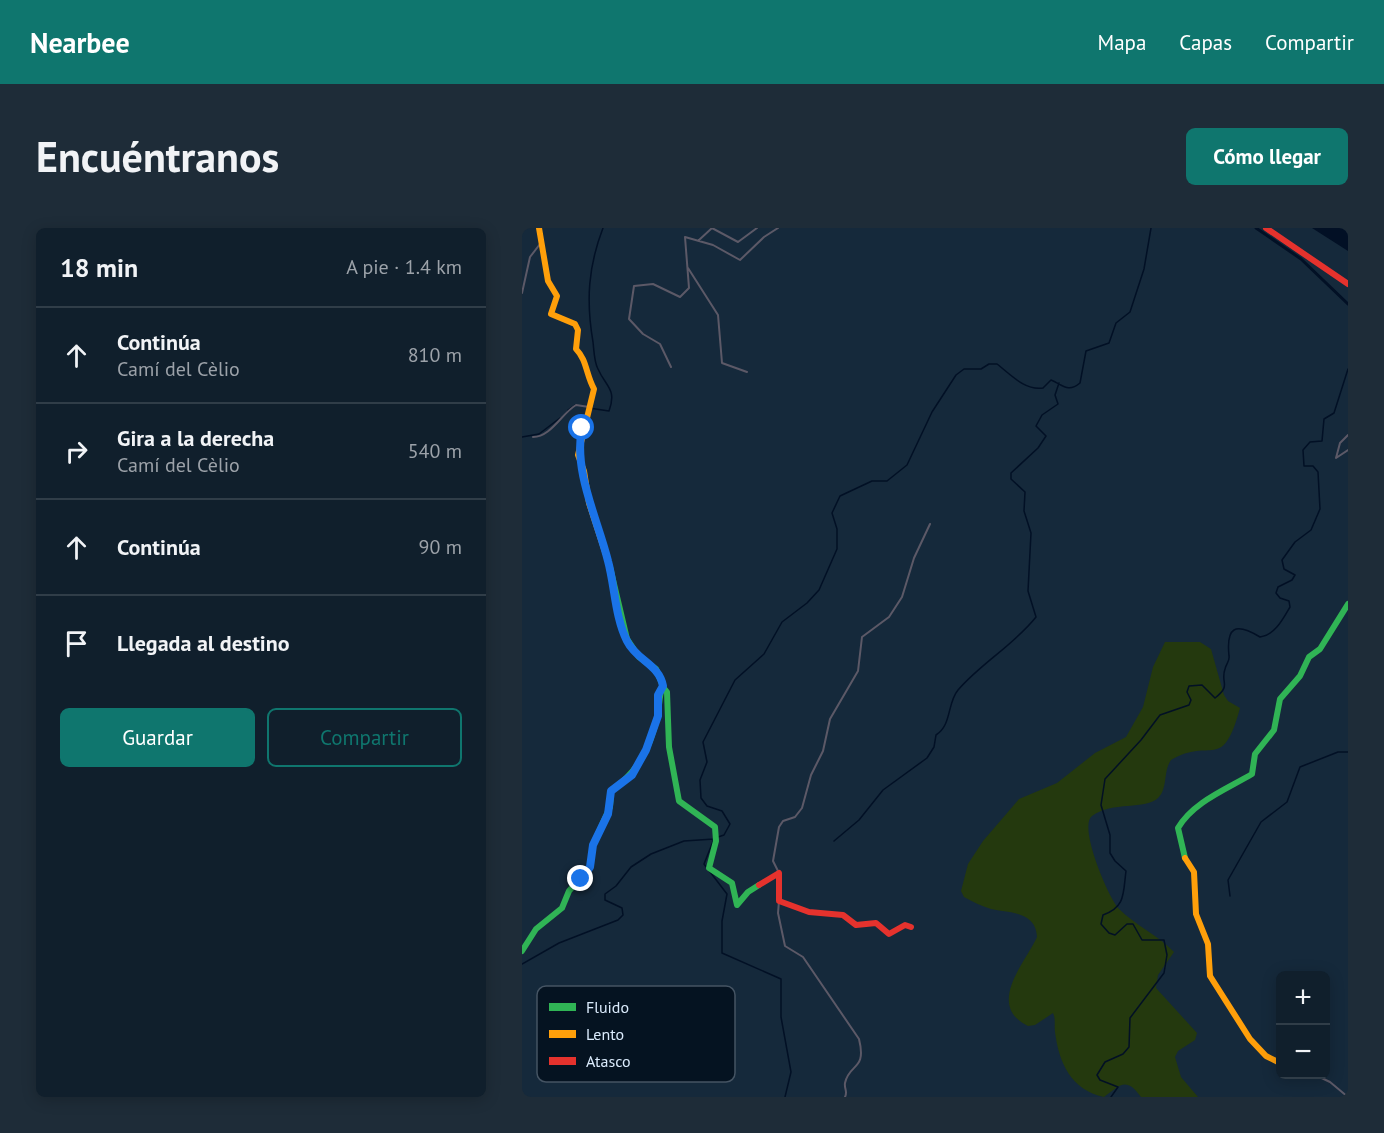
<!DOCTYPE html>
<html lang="es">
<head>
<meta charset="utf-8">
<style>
	:root { --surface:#101f2c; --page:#1e2c38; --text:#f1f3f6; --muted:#9ca2a9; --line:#303d48; --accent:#0f766e }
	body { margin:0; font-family:"PT Sans",sans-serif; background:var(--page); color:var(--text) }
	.controls { position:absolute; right:18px; bottom:18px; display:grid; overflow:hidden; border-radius:9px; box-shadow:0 3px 15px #0003 }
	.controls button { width:54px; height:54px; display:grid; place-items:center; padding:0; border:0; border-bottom:2px solid var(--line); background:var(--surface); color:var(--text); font:30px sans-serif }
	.stop { position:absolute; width:18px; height:18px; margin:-14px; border:4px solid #1a73e8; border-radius:50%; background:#fff }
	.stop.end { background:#1a73e8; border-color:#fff; box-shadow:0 2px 6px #0008 }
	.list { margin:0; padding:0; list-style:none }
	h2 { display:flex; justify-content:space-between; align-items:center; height:78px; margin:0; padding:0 24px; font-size:26px }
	h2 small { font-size:20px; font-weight:400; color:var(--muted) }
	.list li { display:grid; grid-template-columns:39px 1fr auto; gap:18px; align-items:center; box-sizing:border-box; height:96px; padding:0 24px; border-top:2px solid var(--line) }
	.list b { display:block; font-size:22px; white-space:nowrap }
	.list p { margin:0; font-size:20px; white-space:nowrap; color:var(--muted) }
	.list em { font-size:20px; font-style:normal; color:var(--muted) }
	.actions { display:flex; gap:12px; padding:18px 24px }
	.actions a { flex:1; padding:14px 0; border:2px solid var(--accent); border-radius:9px; text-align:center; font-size:21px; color:var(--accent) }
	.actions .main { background:var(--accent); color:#fff }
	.icon { flex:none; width:33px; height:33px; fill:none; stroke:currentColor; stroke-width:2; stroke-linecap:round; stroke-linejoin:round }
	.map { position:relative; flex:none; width:826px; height:869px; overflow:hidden; border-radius:9px }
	header { display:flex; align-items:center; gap:36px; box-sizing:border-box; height:84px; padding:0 30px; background:var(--accent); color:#fff }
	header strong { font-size:28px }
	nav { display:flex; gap:33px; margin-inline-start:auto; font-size:21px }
	.intro { display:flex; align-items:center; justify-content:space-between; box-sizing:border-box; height:144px; padding:0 36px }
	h1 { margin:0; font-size:42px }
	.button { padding:15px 27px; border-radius:9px; background:var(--accent); color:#fff; font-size:21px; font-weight:700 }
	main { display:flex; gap:36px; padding:0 36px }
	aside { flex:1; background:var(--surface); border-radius:9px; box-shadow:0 3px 15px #0003 }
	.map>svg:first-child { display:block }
</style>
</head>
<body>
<header>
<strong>Nearbee</strong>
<nav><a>Mapa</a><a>Capas</a><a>Compartir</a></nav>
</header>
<div class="intro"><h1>Encuéntranos</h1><a class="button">Cómo llegar</a></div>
<main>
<aside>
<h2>18 min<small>A pie · 1.4 km</small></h2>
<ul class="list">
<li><svg class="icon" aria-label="ahead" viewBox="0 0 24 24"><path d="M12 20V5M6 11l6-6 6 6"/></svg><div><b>Continúa</b><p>Camí del Cèlio</p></div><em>810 m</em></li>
<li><svg class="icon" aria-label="right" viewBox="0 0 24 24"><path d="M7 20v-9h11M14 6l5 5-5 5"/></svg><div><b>Gira a la derecha</b><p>Camí del Cèlio</p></div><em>540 m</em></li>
<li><svg class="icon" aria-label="ahead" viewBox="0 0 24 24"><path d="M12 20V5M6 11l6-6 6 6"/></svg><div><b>Continúa</b></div><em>90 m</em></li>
<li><svg class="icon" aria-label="arrive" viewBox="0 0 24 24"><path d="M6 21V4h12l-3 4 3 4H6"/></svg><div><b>Llegada al destino</b></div></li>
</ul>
<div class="actions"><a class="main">Guardar</a><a>Compartir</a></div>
</aside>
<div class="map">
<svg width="826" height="869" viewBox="0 0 826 869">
	<rect width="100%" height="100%" fill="#15293b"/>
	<path fill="#24390e" d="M643,414H678L689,421L702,467L706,473L718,480C700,546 690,508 649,532C641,543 646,561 636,570C624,582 590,573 570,588C556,598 586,669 597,681C613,697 636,707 652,724L636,747L634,760L675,805L673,812L656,823L653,829L659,849L676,869H619C604,848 598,857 582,869C549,862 537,835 533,804C532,797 534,791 531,785L513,797L506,798C463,777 504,734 515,709C514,683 487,685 469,681C459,678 451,674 442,669L439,663L446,636L461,613L497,571L535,555L573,525L604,509L621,479L631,439Z"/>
	<path fill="#021025" d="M790,0H826V23Z"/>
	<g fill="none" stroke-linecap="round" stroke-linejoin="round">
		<path stroke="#021025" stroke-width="1.5" d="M67,180L87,183C95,161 84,159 76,141C72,134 72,122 71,114C64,73 66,39 81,0
			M46,182L53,177
			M0,209L17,206L38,190
			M196,609L202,607L208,596L200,583L185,578L179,570L178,552L185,534L181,514L213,452L242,426L260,394L285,375L297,362L315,321V301L310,285L318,268L350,253H365L385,237L410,184L434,147L442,141H459L467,136H475C488,146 503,163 521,160L529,152C541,157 546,165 558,155L564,123L587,115L594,95L608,84L622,41L629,0
			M192,611L182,636L205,666L200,693V725L259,751V789L269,844L263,869
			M312,613L337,592L361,562L405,530L412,519L414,507C430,497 425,475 436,462C459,435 492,417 514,389L506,363L509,305L502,283L503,264L489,251V245L516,220L524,208L514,198L520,187L536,176L533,167L537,155
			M708,668L706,652L739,594L765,574L778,539L816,524H826
			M0,736L37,715L96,692L101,687L100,680L83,672V666L94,658L109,639L129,626L162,613L192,611
			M589,869L596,859L578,852L575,847L583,834L601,826L607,819L608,790L642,745L645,727L642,712H620L611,696H605L593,707L587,705L579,696L581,687C604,679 601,665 604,643L593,633L588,625V607L579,577L583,551L619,512L638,487L667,477L669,472L665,464L667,458L680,457L693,470C710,457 698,455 703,441C704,436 708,433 707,428C704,399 713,394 738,409C753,407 761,391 768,379L767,373L758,370L754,365L756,359L770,352L773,347L762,341L760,332L773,314L789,302L798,281L796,244L791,238H782L781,222L788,214L800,213L802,191L812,185L826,141"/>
		<path stroke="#021025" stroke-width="3" d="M734,0L779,31L826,76"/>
		<path stroke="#5c5967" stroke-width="2" d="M177,12L190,0L216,14L235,0
			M166,40L196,87L200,135L225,144
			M0,65L8,29L18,16
			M149,139L138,116L121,106L107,91L112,58L131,56L158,69L167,60L163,9L191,17L218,32L242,9L256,0
			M826,207L818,215L814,230L826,222
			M11,209C29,209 40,185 54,177L67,179
			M257,645L251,633L257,599L261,593L273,589L280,580L289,547L301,523L308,491L336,443L340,409L367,389L380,369L392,330L408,296
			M257,673L256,685L263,718L281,729L337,811C345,843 327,835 323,855C322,861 326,863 323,869
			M791,846L808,854L826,869"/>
		<path stroke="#30b455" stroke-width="6" d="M141,459L145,464L147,519L157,573L193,599L194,613L187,640L210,655L215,677L226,664L237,657
			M663,630L656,600C671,574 705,561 730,546L733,526L752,502L758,471L778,448L787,429L798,421L826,376
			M0,723L14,701L40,680L47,663L68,639L71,617L88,579L89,563C116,543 127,523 135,490C138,479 136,469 141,458L134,441L117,429L105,411L88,339"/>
		<path stroke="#ff9f0a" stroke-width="6" d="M17,0L26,53L35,68L29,86L53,96L56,102L54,121C65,132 64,147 72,161L56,227L62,243L67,275L88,339
			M663,630L672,644L674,686L686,716L688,748L728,811L744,828L758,835"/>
		<path stroke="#e5322d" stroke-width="6" d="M744,0L826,56
			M237,657L257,645V673L287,684L321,687L334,697L354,695L367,706L383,697L389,699"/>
	</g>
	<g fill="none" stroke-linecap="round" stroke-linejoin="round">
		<path stroke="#1a73e8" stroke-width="8" d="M59,651L68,639L71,617L86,586L89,563L110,547L124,522L136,488V467L141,458C137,436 115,433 105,413C93,389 93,359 86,333C76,292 51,243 60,200"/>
	</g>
	<rect x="15" y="758" width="198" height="96" rx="9" fill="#051321" stroke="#455463" stroke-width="1.5"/>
	<rect x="27" y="775" width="27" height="8" fill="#30b455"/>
	<rect x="27" y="802" width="27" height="8" fill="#ff9f0a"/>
	<rect x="27" y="829" width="27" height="8" fill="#e5322d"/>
	<g font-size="16" fill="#dbebfc">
		<text x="64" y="785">Fluido</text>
		<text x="64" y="812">Lento</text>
		<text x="64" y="839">Atasco</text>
	</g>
</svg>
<div class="controls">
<button>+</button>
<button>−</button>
</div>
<div class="stop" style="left:60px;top:200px"></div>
<div class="stop end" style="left:59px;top:651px"></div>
</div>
</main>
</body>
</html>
